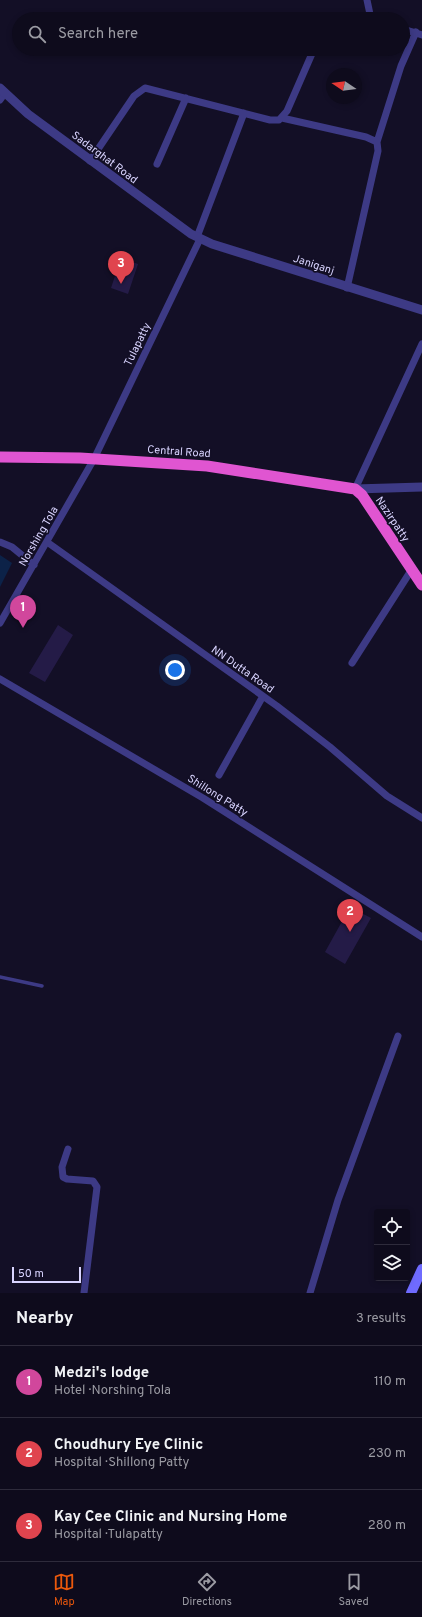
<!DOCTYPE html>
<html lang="en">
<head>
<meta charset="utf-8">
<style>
	:root { --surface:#0e0b1c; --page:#1c1929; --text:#f1f3f6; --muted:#9b9ba3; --line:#2e2b3b; --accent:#ea580c }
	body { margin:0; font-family:Overpass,sans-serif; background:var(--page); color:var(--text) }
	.controls { position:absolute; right:12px; bottom:12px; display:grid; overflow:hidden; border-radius:4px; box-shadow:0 2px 6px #0003 }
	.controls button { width:36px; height:36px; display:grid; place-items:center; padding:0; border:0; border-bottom:1px solid var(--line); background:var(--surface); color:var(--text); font:20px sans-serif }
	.compass { position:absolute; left:326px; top:68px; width:36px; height:36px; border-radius:50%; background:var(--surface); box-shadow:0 2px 6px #0003; rotate:283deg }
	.scale { position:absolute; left:12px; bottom:10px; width:69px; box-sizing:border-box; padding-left:4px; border:2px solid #d9d4ff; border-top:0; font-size:11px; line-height:14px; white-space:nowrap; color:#d9d4ff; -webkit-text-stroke:3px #130f26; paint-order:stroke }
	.you { position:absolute; left:175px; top:670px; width:14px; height:14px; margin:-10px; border:3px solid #fff; border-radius:50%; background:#1a73e8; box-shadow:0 0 0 6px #1a73e833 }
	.badge { display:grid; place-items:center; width:26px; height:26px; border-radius:50%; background:var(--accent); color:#fff; font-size:13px; font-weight:700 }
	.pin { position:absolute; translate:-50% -33px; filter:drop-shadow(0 1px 2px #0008) }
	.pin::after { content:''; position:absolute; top:21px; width:14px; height:12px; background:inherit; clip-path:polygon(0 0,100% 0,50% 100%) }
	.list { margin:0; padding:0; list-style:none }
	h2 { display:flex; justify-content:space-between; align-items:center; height:52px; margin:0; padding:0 16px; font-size:17px }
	h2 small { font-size:13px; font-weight:400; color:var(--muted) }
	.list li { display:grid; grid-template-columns:26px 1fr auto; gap:12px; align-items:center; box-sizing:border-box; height:72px; padding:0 16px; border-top:1px solid var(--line) }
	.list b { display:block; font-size:15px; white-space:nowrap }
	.list p { margin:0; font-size:13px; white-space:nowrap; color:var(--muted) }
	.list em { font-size:13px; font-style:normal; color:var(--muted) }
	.icon { flex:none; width:22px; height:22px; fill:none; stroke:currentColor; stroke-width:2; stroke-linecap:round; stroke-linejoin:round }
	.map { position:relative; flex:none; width:422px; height:1293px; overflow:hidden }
	.search { position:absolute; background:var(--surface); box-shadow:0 2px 6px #0003; left:12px; right:12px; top:12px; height:44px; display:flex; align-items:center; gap:10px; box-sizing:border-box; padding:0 14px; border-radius:22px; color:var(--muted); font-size:15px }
	.sheet { height:268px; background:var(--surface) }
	nav { display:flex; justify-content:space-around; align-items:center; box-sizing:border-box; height:56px; border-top:1px solid var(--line); background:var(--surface); font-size:11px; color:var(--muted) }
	nav a { display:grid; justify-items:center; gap:2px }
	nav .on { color:var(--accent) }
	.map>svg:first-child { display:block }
</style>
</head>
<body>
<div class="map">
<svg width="422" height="1293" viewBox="0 0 422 1293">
	<rect width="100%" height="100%" fill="#130f26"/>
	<path fill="#0c2248" d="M0,555L12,563L0,587Z"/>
	<path fill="#241b47" d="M121,258L138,264L128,294L111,288Z
		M58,625L73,635L45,682L29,673Z
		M350,907L371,918L345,964L325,952Z"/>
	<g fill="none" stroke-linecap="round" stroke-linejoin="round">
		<path stroke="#3d3a85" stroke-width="3.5" d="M0,977L42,986"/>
		<path stroke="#3d3a85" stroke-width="7" d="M367,0L371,19
			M403,29L422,35
			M0,100L5,93
			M282,118L366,137L377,142L378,151L347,288
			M377,142L401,66L416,32
			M90,161L134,96L145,88L270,120H279L287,111L314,49
			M157,164L186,98
			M197,237L244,113
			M355,489L422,344
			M0,542L12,547L34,565
			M47,542L277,706L330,747L387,796L422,818
			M0,623L94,459L200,239
			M352,663L412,569
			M0,679L203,798L422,937
			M219,775L263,696
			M68,1149L62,1167L63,1177L67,1179L93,1181L97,1187L84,1293
			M310,1293L338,1200L398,1036"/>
		<path stroke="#3d3a85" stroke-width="9" d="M0,88L28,114L191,234L212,244L422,310
			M355,489L422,487"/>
		<path stroke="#6f6bff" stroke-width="10" d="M411,1293L422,1269"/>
		<path stroke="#e055d1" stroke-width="11" d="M0,457L80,458L207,466L355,489L362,495L422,585"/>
	</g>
	<g text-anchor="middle" stroke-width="3.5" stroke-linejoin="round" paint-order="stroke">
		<g font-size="11" fill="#d9d4ff" stroke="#130f26">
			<text transform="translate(105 157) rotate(37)" y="4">Sadarghat Road</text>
			<text transform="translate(314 264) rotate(18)" y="4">Janiganj</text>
			<text transform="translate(137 344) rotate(-64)" y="4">Tulapatty</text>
			<text transform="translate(179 451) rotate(4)" y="4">Central Road</text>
			<text transform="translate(393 519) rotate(56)" y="4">Nazirpatty</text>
			<text transform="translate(38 536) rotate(-60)" y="4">Norshing Tola</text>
			<text transform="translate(243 669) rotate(35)" y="4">NN Dutta Road</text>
			<text transform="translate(218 795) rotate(32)" y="4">Shillong Patty</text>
		</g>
	</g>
</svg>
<div class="controls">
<button><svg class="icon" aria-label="locate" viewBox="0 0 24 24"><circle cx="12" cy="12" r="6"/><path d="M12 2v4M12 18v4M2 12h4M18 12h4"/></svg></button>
<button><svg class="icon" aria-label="layers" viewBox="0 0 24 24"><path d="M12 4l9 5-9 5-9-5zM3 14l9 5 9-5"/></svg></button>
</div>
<svg class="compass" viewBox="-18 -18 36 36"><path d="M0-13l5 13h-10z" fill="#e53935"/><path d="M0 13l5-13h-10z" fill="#9b9ba3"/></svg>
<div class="scale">50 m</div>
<div class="you"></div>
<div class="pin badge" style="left:23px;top:628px;background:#d1479c">1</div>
<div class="pin badge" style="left:350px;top:932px;background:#e0444e">2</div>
<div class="pin badge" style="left:121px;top:284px;background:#e0444e">3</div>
<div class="search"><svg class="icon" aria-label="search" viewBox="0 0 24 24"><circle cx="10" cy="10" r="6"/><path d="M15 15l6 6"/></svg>Search here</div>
</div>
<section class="sheet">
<h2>Nearby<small>3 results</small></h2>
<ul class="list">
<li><span class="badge" style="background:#d1479c">1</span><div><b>Medzi's lodge</b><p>Hotel · Norshing Tola</p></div><em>110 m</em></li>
<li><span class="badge" style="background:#e0444e">2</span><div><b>Choudhury Eye Clinic</b><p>Hospital · Shillong Patty</p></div><em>230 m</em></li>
<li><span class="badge" style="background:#e0444e">3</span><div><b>Kay Cee Clinic and Nursing Home</b><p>Hospital · Tulapatty</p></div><em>280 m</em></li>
</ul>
</section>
<nav>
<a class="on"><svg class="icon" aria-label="map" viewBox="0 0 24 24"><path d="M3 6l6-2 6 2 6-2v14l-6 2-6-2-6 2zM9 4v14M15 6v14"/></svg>Map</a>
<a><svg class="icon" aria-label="directions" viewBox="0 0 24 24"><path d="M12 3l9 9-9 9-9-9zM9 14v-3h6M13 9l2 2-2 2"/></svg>Directions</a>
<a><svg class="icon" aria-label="saved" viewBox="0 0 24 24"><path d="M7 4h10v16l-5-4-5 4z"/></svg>Saved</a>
</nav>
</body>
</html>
